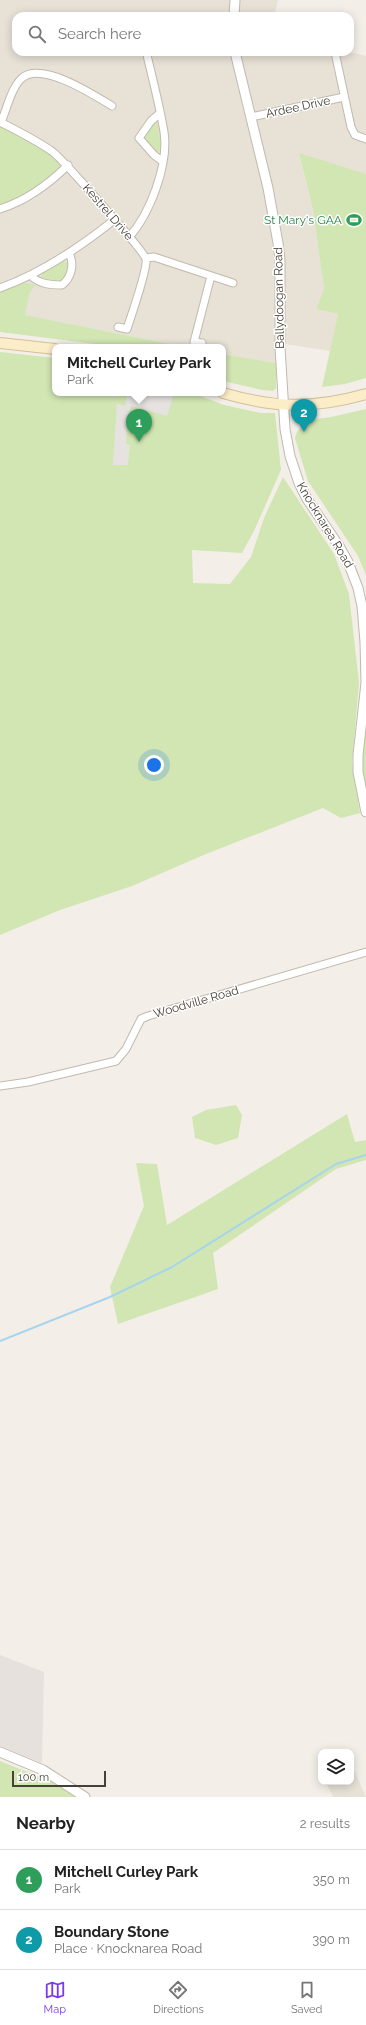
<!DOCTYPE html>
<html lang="en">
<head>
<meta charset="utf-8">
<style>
	:root { --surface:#fff; --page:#f6f6f6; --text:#222; --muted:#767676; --line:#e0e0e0; --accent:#7c3aed }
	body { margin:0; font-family:Raleway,sans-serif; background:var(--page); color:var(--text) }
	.controls { position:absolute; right:12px; bottom:12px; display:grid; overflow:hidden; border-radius:8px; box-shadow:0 2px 10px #0003 }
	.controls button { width:36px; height:36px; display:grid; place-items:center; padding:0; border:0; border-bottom:1px solid var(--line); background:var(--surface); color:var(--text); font:20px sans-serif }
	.scale { position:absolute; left:12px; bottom:10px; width:94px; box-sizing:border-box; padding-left:4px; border:2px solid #464037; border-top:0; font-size:11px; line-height:14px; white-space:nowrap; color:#464037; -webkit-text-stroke:3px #fff; paint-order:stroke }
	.you { position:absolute; left:154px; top:765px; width:14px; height:14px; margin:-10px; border:3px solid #fff; border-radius:50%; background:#1a73e8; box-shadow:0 0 0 6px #1a73e833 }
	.badge { display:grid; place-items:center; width:26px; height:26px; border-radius:50%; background:var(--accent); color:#fff; font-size:13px; font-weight:700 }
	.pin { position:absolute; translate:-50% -33px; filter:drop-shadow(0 1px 2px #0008) }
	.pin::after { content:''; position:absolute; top:21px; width:14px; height:12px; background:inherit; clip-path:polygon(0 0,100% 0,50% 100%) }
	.popup { position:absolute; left:52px; top:344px; width:174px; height:52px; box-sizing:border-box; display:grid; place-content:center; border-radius:8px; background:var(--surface); filter:drop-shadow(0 1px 3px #0005); font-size:13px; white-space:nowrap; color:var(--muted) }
	.popup b { font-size:15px; color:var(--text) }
	.popup::after { content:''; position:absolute; left:50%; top:100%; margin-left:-8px; border:8px solid transparent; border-top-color:var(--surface) }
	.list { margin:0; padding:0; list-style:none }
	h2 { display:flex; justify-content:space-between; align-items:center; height:52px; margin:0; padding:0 16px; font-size:17px }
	h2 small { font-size:13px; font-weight:400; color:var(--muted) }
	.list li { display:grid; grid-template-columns:26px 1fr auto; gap:12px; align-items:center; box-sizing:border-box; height:60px; padding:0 16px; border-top:1px solid var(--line) }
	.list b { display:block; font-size:15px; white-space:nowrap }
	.list p { margin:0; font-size:13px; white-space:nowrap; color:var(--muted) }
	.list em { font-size:13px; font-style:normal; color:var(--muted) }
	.icon { flex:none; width:22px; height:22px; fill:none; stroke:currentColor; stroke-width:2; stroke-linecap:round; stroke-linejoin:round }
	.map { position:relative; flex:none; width:366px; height:1797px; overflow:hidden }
	.search { position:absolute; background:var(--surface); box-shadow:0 2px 10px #0003; left:12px; right:12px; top:12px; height:44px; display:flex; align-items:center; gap:10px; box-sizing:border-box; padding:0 14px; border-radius:12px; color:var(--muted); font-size:15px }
	.sheet { height:172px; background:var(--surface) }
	nav { display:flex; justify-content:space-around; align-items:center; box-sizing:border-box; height:56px; border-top:1px solid var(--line); background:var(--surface); font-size:11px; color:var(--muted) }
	nav a { display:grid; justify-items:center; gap:2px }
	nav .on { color:var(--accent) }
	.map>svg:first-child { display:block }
</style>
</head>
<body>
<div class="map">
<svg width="366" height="1797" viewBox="0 0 366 1797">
	<rect width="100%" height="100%" fill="#f3efe8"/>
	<path fill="#e7e1d6" d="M0,0H230V16H16V52H230L245,106L269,214L274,258L276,363L223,354V347H185L0,310Z
		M238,0H278L274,16H237Z
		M238,52H349L366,56V174L299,154L313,210L324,289L316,309L338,314L330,351L285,344L284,265Z
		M351,1763L366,1797H333L326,1782H351Z"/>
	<path fill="#e6e1dd" d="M0,1655L44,1672L42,1763L0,1746Z"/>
	<path fill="#d1e6b3" d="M157,123L161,145L159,152L155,151L143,138L153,124Z
		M0,126C19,135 48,147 61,165L60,168C38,185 25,195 0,207Z
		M299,153L366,174V378L345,384L322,387L338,314L316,309L324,289L313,210Z
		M62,261L69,264V271L62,281C55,283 47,282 41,277V273Z
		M23,282L35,285L29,294L25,315L185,347H119L0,332V290Z
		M0,352L55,358V393H192L224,405L261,413H275L281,470L254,531L242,553L192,550L193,583L230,584L251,557L264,518L283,477L334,554L349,594L359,683L352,763L360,813L341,818L323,808L206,854L132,886L60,910L0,935Z
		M223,354L276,363V388L273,391L262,390L223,381Z
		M366,409V575L358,556L308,481L295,438L297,432L303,425L301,421L331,417Z
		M366,708V799L361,770Z
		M236,1105L242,1115L238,1138L216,1145L195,1138L192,1117L206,1110Z
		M347,1114L355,1142L366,1140V1160L336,1169L213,1253L218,1289L118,1324L110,1287L144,1206L136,1163L157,1164L167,1225Z
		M0,1761L42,1778L43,1776L78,1797H0Z"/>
	<path fill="#e5e2e0" d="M128,393L139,396L140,393H174L167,416L131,406L127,424L126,444L130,445L128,465H113L117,404L125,406Z"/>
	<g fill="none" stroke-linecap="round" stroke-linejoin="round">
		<path stroke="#a7d4ed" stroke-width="2" d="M0,1341L110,1297L172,1267L336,1164L366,1155"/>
		<g stroke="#c1b9ae" stroke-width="9">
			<path id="minor" d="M336,57L351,127L355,135L366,139
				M159,114L151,121L139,138L154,155L162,161
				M251,117L344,97
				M0,122C18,131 36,140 53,152C63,160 144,251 146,259C148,269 131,316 127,329L118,327
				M1,122C7,109 11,88 22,78C42,61 94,95 112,106
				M0,209C25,201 49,184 68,165
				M129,237C150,214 169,164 164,132C160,107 153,81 147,55
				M146,258L154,257L233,283
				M31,276C40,284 50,285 62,285C71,278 75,265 69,253
				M0,288C42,273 79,248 114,220
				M202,343L194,342L211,276
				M0,1086L28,1082L116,1061L126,1049L141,1019L148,1016L366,952"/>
		</g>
		<g stroke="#c1b9ae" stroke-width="11">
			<path id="tertiary" d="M234,16L235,0
				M235,52L268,188L278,243L280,260V347L285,429L290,456L299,483L307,499L339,546L348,562L358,588L362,606L365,642L366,683L358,755V772L366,812
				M0,1752L43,1770L85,1797"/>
		</g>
		<g stroke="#d1c099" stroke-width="12">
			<path id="secondary" d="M0,343L55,349
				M223,393C274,408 314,409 366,394"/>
		</g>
		<use href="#minor" stroke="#fff" stroke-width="7"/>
		<use href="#tertiary" stroke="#fff" stroke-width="9"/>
		<use href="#secondary" stroke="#fcedc9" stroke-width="10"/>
	</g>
	<defs>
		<g id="stadium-bare" transform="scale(1.2)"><path d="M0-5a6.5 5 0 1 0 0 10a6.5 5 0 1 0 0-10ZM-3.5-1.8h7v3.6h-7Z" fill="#2e9e5b" stroke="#fff" stroke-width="2.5" paint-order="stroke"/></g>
	</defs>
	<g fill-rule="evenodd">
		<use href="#stadium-bare" x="354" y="220"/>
	</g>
	<g text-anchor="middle" stroke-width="3" stroke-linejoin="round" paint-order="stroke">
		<g font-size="12" fill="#464037" stroke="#fff">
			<text transform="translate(298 107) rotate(-12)" y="4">Ardee Drive</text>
			<text transform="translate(108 212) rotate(49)" y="4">Kestrel Drive</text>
			<text transform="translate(279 298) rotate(-91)" y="4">Ballydoogan Road</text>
			<text transform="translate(325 525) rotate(59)" y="4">Knocknarea Road</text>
			<text transform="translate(196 1002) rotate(-16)" y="4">Woodville Road</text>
		</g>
		<g font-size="12" fill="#27864d" stroke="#fff" text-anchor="end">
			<text x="342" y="224">St Mary's GAA</text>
		</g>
	</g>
</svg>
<div class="controls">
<button><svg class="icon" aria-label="layers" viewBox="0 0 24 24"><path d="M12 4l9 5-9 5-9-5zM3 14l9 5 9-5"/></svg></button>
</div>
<div class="scale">100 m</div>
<div class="you"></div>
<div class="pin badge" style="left:139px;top:442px;background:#2e9e5b">1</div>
<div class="popup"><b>Mitchell Curley Park</b>Park</div>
<div class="pin badge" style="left:304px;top:432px;background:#0f9aa8">2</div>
<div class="search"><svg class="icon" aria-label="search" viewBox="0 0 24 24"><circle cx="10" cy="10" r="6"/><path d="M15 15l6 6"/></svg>Search here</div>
</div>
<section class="sheet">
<h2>Nearby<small>2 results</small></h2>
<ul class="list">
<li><span class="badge" style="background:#2e9e5b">1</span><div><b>Mitchell Curley Park</b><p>Park</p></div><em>350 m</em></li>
<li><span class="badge" style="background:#0f9aa8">2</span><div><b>Boundary Stone</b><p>Place · Knocknarea Road</p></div><em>390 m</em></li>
</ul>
</section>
<nav>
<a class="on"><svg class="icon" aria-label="map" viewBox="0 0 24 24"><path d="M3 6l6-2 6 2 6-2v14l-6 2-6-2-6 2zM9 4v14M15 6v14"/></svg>Map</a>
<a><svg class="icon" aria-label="directions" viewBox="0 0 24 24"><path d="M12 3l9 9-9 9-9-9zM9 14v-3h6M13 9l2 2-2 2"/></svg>Directions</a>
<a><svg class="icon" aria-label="saved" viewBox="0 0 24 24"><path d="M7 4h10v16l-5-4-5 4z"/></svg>Saved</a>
</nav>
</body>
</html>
